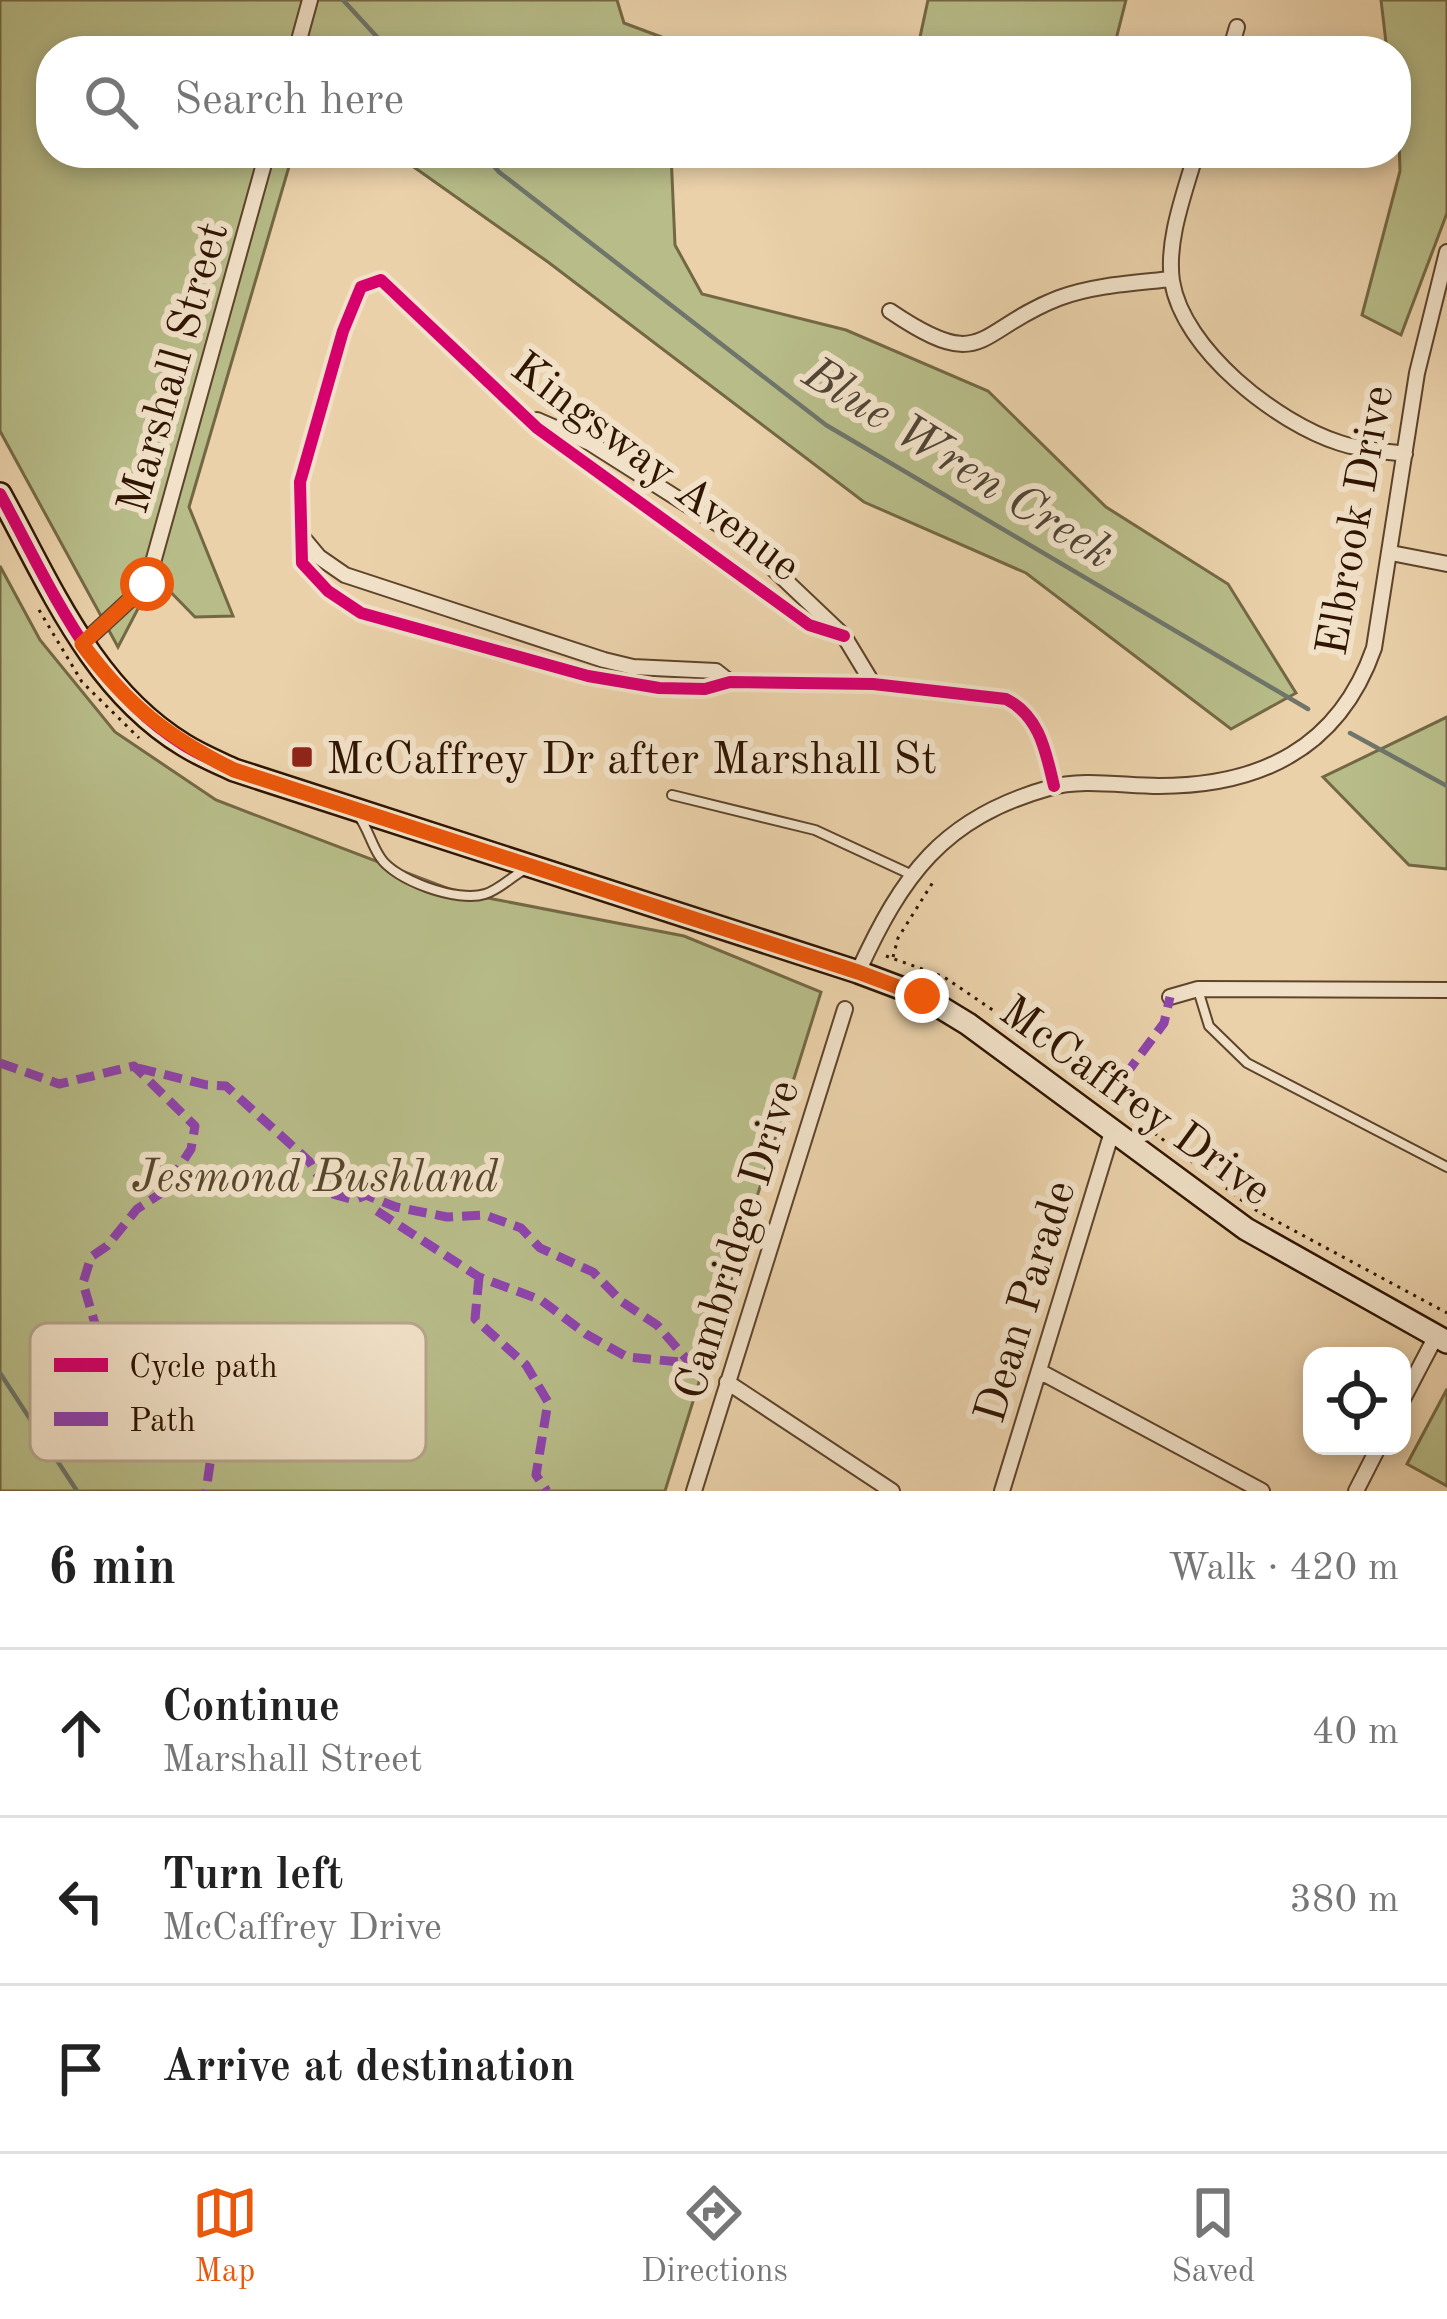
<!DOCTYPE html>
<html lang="en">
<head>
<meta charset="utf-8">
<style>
	:root { --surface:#fff; --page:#f6f6f6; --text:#222; --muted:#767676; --line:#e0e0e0; --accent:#ea580c }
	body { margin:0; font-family:"Old Standard TT",serif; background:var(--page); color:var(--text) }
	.controls { position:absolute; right:36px; bottom:36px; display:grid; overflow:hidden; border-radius:24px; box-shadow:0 6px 18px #0003 }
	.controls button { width:108px; height:108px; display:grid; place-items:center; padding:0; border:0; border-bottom:3px solid var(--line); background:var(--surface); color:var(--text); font:60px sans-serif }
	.stop { position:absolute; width:36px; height:36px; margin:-27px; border:9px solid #ea580c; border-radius:50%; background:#fff }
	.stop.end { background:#ea580c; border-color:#fff; box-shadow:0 3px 12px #0008 }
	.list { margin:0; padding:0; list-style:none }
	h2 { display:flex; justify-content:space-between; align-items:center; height:156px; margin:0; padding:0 48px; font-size:51px }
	h2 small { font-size:39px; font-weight:400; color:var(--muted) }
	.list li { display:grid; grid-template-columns:78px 1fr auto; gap:36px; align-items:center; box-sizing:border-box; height:168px; padding:0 48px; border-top:3px solid var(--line) }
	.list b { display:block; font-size:45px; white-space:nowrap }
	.list p { margin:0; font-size:39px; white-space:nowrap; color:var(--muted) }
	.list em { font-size:39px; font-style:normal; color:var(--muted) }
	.icon { flex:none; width:66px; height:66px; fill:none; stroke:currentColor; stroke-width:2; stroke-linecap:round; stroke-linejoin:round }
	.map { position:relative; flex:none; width:1447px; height:1491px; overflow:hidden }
	.search { position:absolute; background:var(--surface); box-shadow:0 6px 18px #0003; left:36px; right:36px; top:36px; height:132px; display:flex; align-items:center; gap:30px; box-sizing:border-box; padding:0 42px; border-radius:48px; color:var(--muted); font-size:45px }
	.sheet { height:660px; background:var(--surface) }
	nav { display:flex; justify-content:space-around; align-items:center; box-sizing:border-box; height:168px; border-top:3px solid var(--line); background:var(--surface); font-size:33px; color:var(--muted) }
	nav a { display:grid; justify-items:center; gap:6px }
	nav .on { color:var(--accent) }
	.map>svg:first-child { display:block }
</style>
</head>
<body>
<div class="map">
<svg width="1447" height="1491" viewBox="0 0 1447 1491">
	<rect width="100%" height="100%" fill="#ead1aa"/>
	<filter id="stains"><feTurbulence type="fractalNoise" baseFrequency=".00167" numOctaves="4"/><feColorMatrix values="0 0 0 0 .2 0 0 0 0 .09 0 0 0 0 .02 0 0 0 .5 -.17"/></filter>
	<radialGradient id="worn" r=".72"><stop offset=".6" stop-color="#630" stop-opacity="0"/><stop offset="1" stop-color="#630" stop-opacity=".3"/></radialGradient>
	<path fill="#b7bc88" stroke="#746844" stroke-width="3" d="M0,0H617L624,23L699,51H51V153H293L189,507L233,616L195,617L155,576L118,647L0,431Z
		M928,0H1126L1113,51H917Z
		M1381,0H1447V213L1401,335L1362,315L1400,171L1396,51H1387Z
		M394,153H671L675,245L702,294L846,330L988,391L1106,507L1228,584L1296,693L1231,729L1026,573L864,502L548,262Z
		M0,566L40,640L115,732L216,800L457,892L684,936L821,992L665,1491H0Z
		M1447,717V869L1409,865L1323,777Z
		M1447,1389V1486L1407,1464Z"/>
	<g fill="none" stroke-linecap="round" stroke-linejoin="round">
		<path stroke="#6f756a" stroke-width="4.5" d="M343,0L390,51
			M483,153L499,172L826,425L1308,709
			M1350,733L1447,786
			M0,1373L77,1491"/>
		<g stroke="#5e442b" stroke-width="12">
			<path id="lane" d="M672,795L815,830L910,874
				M358,815C368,828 371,844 380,857C394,880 458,903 485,894C499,890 512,876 526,869
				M1198,990L1209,1026L1247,1063L1447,1167"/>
		</g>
		<g stroke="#5e442b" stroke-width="18">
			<path id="street" d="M296,51L310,0
				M1230,51L1237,27
				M1196,153C1185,192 1166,240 1172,281C1183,350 1277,423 1340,443C1361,450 1383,451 1405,454
				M890,311C986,376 975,330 1059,298C1094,285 1135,283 1171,279
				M537,420L590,443L743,540L844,636L873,684
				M304,539L319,557L345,575L604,660L633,667L716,671L730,682
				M1391,553L1447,564
				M844,636L809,625L537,428L381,280L361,287L343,331L300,482L302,563L328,591L361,613L588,676L659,688L705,689L730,682L873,684L1006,699C1040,716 1046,753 1054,786
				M82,644L147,584L267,153
				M858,972C902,876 942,818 1049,788C1082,778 1124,786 1159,786C1261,786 1339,748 1374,648L1417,373L1447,252
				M1170,997L1198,989L1447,990
				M1039,1371L1262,1491
				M727,1382L892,1491
				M1402,1401L1436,1336
				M694,1491L845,1009
				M1002,1491L1112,1132
				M1356,1491L1379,1446"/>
		</g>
		<g stroke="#301501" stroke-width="26">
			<path id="secondary" d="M0,494C50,585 92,689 184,745C200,755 217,762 234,770L858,972L922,996L968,1024L1246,1229L1447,1342"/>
		</g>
		<path stroke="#301501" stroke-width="3" stroke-dasharray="3 6" stroke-linecap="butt" d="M39,610L82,682L139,738
			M886,956L944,977L1006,1019L1252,1208L1447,1313
			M893,957L898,938L933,882"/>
		<use href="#lane" stroke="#f1e1c8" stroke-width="8"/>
		<use href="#street" stroke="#f1e1c8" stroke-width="14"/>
		<use href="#secondary" stroke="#f1e1c8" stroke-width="21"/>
		<path stroke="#8e44ad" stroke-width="9" stroke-dasharray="18 9" stroke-linecap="butt" d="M0,1063L59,1084L134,1066L195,1126L191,1149L163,1192L137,1209L107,1246L91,1257L83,1283L102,1348L147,1382L217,1416L206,1491
			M138,1068L207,1085L226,1086L309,1161L329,1193L354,1200L366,1195L396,1207L447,1217L485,1215L521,1228L540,1248L593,1272L621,1301L657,1325L690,1363
			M1109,1097L1164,1023L1170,997
			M377,1211L479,1277L541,1300L586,1334L627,1357L690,1363L701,1377
			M479,1277L475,1319L526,1365L548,1402L536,1475L547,1491"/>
		<g stroke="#f1e1c8" stroke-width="20">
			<path id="cycleway" d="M0,494C50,585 92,689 184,745C200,755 217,762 234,770L858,972
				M844,636L809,625L537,428L381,280L361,287L343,331L300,482L302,563L328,591L361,613L588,676L659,688L705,689L730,682L873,684L1006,699C1040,716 1046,753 1054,786"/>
		</g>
		<use href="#cycleway" stroke="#d6006c" stroke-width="12"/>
	</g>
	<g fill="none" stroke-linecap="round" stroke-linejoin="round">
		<path stroke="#ea580c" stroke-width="15" d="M147,584L82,644C127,705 167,737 234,770L858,972L922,996"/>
	</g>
	<rect fill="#8f2418" stroke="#f1e1c8" stroke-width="4.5" x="290" y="745" width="24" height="24" rx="6"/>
	<g text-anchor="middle" stroke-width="12" stroke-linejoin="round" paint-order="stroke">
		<g font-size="45" fill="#301501" stroke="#f1e1c8">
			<text transform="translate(171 367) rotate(-74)" y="16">Marshall Street</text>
			<text transform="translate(657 465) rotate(37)" y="16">Kingsway Avenue</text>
			<text transform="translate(1353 520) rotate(-80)" y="16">Elbrook Drive</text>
			<text transform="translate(1137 1099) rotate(36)" y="16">McCaffrey Drive</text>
			<text transform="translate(735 1239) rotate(-73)" y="16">Cambridge Drive</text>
			<text transform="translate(1023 1301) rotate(-73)" y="16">Dean Parade</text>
		</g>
		<g font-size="45" fill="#301501" stroke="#f1e1c8" text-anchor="start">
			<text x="326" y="773">McCaffrey Dr after Marshall St</text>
		</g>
		<g font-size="45" font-style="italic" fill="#58472a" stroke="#f1e1c8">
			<text x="315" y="1191">Jesmond Bushland</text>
		</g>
		<g font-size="48" font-style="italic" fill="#504536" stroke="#f1e1c8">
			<text transform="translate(960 461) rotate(32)" y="17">Blue Wren Creek</text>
		</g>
	</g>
	<rect x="30" y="1323" width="396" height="138" rx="18" fill="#f1e1c8" stroke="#b7a48c" stroke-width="3"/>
	<rect x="54" y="1358" width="54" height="14" fill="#d6006c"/>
	<rect x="54" y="1412" width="54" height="14" fill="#8e44ad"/>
	<g font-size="33" fill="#301501">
		<text x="129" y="1377">Cycle path</text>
		<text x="129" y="1431">Path</text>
	</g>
	<rect width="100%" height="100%" filter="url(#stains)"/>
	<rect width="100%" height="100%" fill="url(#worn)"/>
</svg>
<div class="controls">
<button><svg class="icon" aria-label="locate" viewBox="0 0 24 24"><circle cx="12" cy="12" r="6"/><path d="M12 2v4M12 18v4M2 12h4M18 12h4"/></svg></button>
</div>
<div class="stop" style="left:147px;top:584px"></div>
<div class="stop end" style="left:922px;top:996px"></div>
<div class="search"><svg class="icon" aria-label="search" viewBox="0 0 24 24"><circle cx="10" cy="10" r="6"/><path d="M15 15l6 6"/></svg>Search here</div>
</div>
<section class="sheet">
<h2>6 min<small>Walk · 420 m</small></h2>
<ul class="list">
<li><svg class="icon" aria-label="ahead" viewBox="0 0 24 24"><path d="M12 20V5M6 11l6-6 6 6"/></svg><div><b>Continue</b><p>Marshall Street</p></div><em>40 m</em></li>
<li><svg class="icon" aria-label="left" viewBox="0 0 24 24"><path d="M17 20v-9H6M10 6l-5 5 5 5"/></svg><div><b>Turn left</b><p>McCaffrey Drive</p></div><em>380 m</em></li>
<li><svg class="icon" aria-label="arrive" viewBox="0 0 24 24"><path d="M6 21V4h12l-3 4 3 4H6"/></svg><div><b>Arrive at destination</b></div></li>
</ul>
</section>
<nav>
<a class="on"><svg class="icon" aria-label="map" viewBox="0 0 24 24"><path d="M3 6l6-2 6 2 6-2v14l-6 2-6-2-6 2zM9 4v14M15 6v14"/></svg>Map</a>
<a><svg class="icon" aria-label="directions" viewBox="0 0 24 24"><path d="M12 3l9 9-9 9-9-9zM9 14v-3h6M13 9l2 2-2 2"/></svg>Directions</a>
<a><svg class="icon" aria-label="saved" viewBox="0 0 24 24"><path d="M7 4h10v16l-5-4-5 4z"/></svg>Saved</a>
</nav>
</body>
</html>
